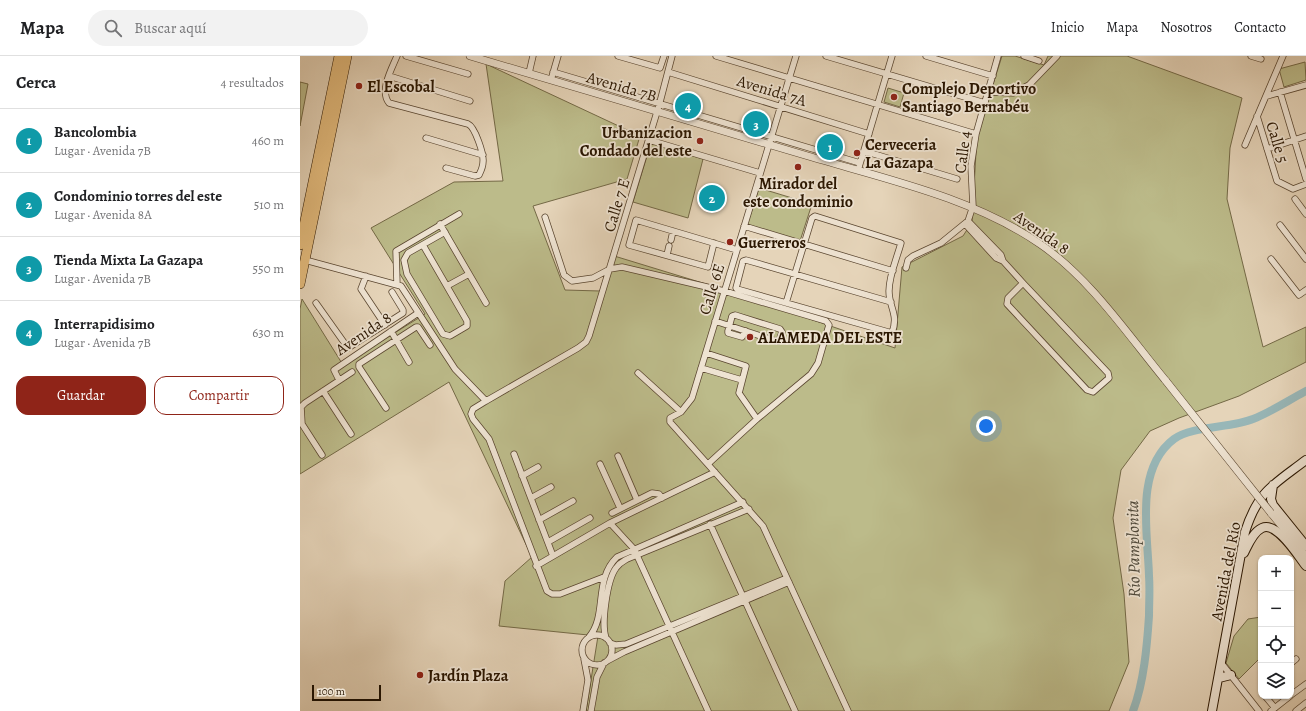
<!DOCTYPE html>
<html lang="es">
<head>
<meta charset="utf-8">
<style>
	:root { --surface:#fff; --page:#f2f2f2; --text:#202124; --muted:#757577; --line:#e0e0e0; --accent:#8f2418 }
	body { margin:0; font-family:Alegreya,serif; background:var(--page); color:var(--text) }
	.controls { position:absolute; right:12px; bottom:12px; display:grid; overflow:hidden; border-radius:8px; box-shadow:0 1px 3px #0004 }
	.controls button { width:36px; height:36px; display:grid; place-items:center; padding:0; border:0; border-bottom:1px solid var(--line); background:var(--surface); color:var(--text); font:20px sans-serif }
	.scale { position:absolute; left:12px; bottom:10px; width:69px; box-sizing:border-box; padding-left:4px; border:2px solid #2b1702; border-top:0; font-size:11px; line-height:14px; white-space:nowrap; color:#2b1702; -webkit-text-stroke:3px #eee3d2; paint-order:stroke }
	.you { position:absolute; left:686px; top:370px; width:14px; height:14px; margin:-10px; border:3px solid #fff; border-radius:50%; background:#1a73e8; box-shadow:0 0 0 6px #1a73e833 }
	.badge { display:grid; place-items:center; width:26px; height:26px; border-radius:50%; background:var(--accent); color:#fff; font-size:13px; font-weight:700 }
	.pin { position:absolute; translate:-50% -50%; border:2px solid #fff; box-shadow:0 1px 4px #0006 }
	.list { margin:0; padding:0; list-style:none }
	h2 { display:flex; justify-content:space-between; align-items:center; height:52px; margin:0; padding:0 16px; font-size:17px }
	h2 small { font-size:13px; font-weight:400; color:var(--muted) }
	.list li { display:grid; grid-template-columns:26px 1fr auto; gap:12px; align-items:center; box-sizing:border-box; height:64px; padding:0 16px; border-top:1px solid var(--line) }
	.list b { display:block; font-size:15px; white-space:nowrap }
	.list p { margin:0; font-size:13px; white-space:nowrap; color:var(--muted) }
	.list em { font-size:13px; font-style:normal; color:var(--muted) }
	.actions { display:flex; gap:8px; padding:12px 16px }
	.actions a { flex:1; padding:9px 0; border:1px solid var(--accent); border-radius:12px; text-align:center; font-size:14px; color:var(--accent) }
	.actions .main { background:var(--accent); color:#fff }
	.icon { flex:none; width:22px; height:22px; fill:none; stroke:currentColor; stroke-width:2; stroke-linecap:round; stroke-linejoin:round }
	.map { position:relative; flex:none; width:1006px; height:655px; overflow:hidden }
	header { display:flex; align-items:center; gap:24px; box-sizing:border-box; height:56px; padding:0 20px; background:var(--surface); border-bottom:1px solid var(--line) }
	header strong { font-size:19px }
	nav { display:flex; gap:22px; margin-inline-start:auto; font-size:14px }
	.search { width:280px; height:36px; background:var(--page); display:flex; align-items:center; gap:10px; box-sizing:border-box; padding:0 14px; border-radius:22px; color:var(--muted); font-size:15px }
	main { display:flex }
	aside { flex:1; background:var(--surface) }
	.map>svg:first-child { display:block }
</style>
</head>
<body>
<header>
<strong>Mapa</strong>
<div class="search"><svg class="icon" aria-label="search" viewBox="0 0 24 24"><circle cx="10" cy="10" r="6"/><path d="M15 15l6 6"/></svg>Buscar aquí</div>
<nav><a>Inicio</a><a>Mapa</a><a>Nosotros</a><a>Contacto</a></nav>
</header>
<main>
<aside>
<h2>Cerca<small>4 resultados</small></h2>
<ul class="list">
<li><span class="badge" style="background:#0f9aa8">1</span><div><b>Bancolombia</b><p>Lugar · Avenida 7B</p></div><em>460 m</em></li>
<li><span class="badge" style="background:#0f9aa8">2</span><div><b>Condominio torres del este</b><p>Lugar · Avenida 8A</p></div><em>510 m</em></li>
<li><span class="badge" style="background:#0f9aa8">3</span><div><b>Tienda Mixta La Gazapa</b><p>Lugar · Avenida 7B</p></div><em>550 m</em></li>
<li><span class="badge" style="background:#0f9aa8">4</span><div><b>Interrapidisimo</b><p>Lugar · Avenida 7B</p></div><em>630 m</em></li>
</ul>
<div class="actions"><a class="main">Guardar</a><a>Compartir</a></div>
</aside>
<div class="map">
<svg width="1006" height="655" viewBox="0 0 1006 655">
	<rect width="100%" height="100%" fill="#e5d4b9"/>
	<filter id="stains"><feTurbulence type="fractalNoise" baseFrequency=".005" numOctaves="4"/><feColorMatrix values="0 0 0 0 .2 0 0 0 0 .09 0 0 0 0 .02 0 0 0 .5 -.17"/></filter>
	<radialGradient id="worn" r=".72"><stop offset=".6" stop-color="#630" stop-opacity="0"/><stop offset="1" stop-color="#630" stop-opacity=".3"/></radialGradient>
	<path fill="#bcbb8a" stroke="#746946" d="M702,0H715L744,9L748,0H827L942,42L930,92L927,143L963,291L1006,271V306L939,340L879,362L850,375L821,414L813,462L824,538L829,606L809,655H286L298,580L199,570L205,525L232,501L149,326L0,418V253L2,243L43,309L125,258L71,172L154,126L203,125L186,8L340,80L327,123L233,150L265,234L300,235L311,199L419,232L595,292L602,211L663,180L672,166L677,79Z
		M1005,6L1006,24L984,31L979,13Z
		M0,26L8,28L0,70Z
		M588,32L604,37L600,51L584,46Z
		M351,87L403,103L388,162L333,146Z
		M459,132L512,148L500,185L447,169Z
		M961,561V601L939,623L926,607L934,580L948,563Z"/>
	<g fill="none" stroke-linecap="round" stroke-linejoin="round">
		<path stroke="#98b7b8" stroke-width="8" d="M833,655C844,626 847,590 849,560C849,547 850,533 849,520C848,478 834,413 874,383C892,370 931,372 953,363C971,356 989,344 1006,335"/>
		<g stroke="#5a4630" stroke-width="7">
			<path id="minor" d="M97,0C92,12 79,35 89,47L168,68C175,71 184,98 183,106C183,110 181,115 179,119L175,120L146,112
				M106,0L168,18
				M318,0L360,12L364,0
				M416,0L676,78
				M496,0L392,342L381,356L370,362V366L463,470L548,655
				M526,0L685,47
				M626,0L693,20
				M724,0L739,5
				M951,0L961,3
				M253,16L560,107
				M368,16L569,78
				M229,17L233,0
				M89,20L170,45
				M251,24L258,0
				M688,36L713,37L729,29L757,0
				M980,36L1006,123
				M967,40L1006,29
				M957,60L977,125L993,133L1006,128
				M126,82L183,99
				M349,84L460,117
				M945,89L983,0
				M967,93L1006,80
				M564,95L657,123
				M559,111L592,0
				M995,143L1006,158
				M245,161L264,219L272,225L293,222L310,213L322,211L424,235L526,265L529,269L518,307L511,318L457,363L439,337L446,310L406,297
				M668,165L701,199L703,205L723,227L808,317L809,322L793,336L787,334L707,248L708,242L723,227
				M140,168L186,247
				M665,168L696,202L703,205
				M980,169L1006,203
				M444,170L593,215
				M371,184L373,175
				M414,187L408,211L329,189L336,164L437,194
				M123,189L167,265V270L150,280L143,278L107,218L104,204L108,197L145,176
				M367,199L369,190
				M971,203L999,239L1006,234
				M5,204L101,230L155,313L186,345
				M606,212L608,204L613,200L641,187L668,165L673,150L671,110L676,78L698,0
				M66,220L61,233L85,269
				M97,228L96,195L159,158
				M147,230L169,218
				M16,247L48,292L103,257V254L92,236
				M486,247L512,162L515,160L601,187C597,202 589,219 589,235C589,252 599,258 592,277L437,233L436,232L443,205L446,204L591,246
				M415,265L476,285H479L482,276L480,273L435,259L432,260L428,275V277L442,281L446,275
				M91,275L109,306
				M401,312L442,324
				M338,317L381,356
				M39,324L34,314L118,257
				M23,335L51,378
				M86,352L59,311V308L116,271H118L130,289
				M214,398L253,500
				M22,399L2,368L1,351L5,347L52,316
				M318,400L337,444
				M300,408L320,452
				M408,408L457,363
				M222,420L238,411
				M231,442L251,431
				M312,457L352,437L359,438L362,442
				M239,464L273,445
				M310,467L334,493L408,655
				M410,468L495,655
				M248,486L290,462
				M236,510L310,467L415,416
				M304,521L260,538H252L247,535L189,383L173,363L171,358L173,353L186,345L278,292L286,286L289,280L360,46L372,0
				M282 594a15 15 0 1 1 30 0a15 15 0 1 1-30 0Z
				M289,581C308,559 293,524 317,501L443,446
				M306,582C301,568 307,524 316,512C321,505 329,502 337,499L449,453
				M310,587L316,589L326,588L487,522
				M307,605L324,596L489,526
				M991,607L996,603
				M922,608L959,655
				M991,639L1006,628
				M965,640L975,652
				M283,655L288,624L284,603
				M291,655L297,621L304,607
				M971,655L990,640
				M996,655L1006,647"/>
		</g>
		<g stroke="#5a4630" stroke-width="8">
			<path id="tertiary" d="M170,0C283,33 395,67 508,100C586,123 674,142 740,188C790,222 828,279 866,325
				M971,457L1006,500"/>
		</g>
		<g stroke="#2b1702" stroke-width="10">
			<path id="secondary" d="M973,429L971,443L973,449L1006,490
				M944,497C948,489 953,476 962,472C977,465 998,500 1006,510
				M919,622L931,619
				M912,655L945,476C958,435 973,429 1006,404"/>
		</g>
		<g stroke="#2b1702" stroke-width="10">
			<path id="trunk" d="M0,189L39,0
				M0,228L47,0"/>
		</g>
		<use href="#minor" stroke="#eee3d2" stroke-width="5.5"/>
		<use href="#tertiary" stroke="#eee3d2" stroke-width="7"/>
		<use href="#secondary" stroke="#eee3d2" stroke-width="8"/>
		<use href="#trunk" stroke="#e2ba7c" stroke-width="9"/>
		<g stroke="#5a4630" stroke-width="8" stroke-linecap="butt">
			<path id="tertiary-bridge" d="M866,325L971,457"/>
		</g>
		<use href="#tertiary-bridge" stroke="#eee3d2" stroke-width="7"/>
	</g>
	<g fill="#8f2418" stroke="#eee3d2" stroke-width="1.5">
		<circle cx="59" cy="30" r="4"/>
		<circle cx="594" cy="41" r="4"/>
		<circle cx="400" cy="85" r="4"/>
		<circle cx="557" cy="97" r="4"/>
		<circle cx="498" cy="111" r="4"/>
		<circle cx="430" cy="186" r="4"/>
		<circle cx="450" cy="281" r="4"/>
		<circle cx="120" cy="619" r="4"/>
	</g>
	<g text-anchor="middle" stroke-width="3.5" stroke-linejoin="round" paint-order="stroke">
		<g font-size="16" font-weight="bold" fill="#2b1702" stroke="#eee3d2" text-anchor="start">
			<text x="67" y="36">El Escobal</text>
			<text x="602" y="38">Complejo Deportivo<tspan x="602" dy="18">Santiago Bernabéu</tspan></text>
			<text x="392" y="82" text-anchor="end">Urbanizacion<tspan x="392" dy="18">Condado del este</tspan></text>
			<text x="565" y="94">Cerveceria<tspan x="565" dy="18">La Gazapa</tspan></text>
			<text x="498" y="133" text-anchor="middle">Mirador del<tspan x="498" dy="18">este condominio</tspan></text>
			<text x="438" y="192">Guerreros</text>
			<text x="458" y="287">ALAMEDA DEL ESTE</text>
			<text x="128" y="625">Jardín Plaza</text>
		</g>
		<g font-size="16" fill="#2b1702" stroke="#eee3d2">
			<text transform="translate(322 30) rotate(16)" y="6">Avenida 7B</text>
			<text transform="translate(472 34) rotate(17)" y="6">Avenida 7A</text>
			<text transform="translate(978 86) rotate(73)" y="6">Calle 5</text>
			<text transform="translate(662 96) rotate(-83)" y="6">Calle 4</text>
			<text transform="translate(316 149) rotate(-73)" y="6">Calle 7 E</text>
			<text transform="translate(742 176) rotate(35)" y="6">Avenida 8</text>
			<text transform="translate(411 233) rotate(-73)" y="6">Calle 6E</text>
			<text transform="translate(63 277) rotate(-34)" y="6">Avenida 8</text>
			<text transform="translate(925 515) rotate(-79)" y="6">Avenida del Río</text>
		</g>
		<g font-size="17" font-style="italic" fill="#4c4739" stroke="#eee3d2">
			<text transform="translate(833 493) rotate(-91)" y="6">Río Pamplonita</text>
		</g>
	</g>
	<rect width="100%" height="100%" filter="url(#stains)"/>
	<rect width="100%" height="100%" fill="url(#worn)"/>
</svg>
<div class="controls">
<button>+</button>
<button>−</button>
<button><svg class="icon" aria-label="locate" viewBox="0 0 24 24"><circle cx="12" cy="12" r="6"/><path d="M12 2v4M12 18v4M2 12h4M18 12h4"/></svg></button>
<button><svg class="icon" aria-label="layers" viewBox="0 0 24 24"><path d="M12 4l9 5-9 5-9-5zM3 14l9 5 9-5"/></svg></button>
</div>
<div class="scale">100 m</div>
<div class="you"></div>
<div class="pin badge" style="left:530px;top:91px;background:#0f9aa8">1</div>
<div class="pin badge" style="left:412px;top:142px;background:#0f9aa8">2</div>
<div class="pin badge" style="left:456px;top:68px;background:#0f9aa8">3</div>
<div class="pin badge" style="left:388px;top:50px;background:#0f9aa8">4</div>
</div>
</main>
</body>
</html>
